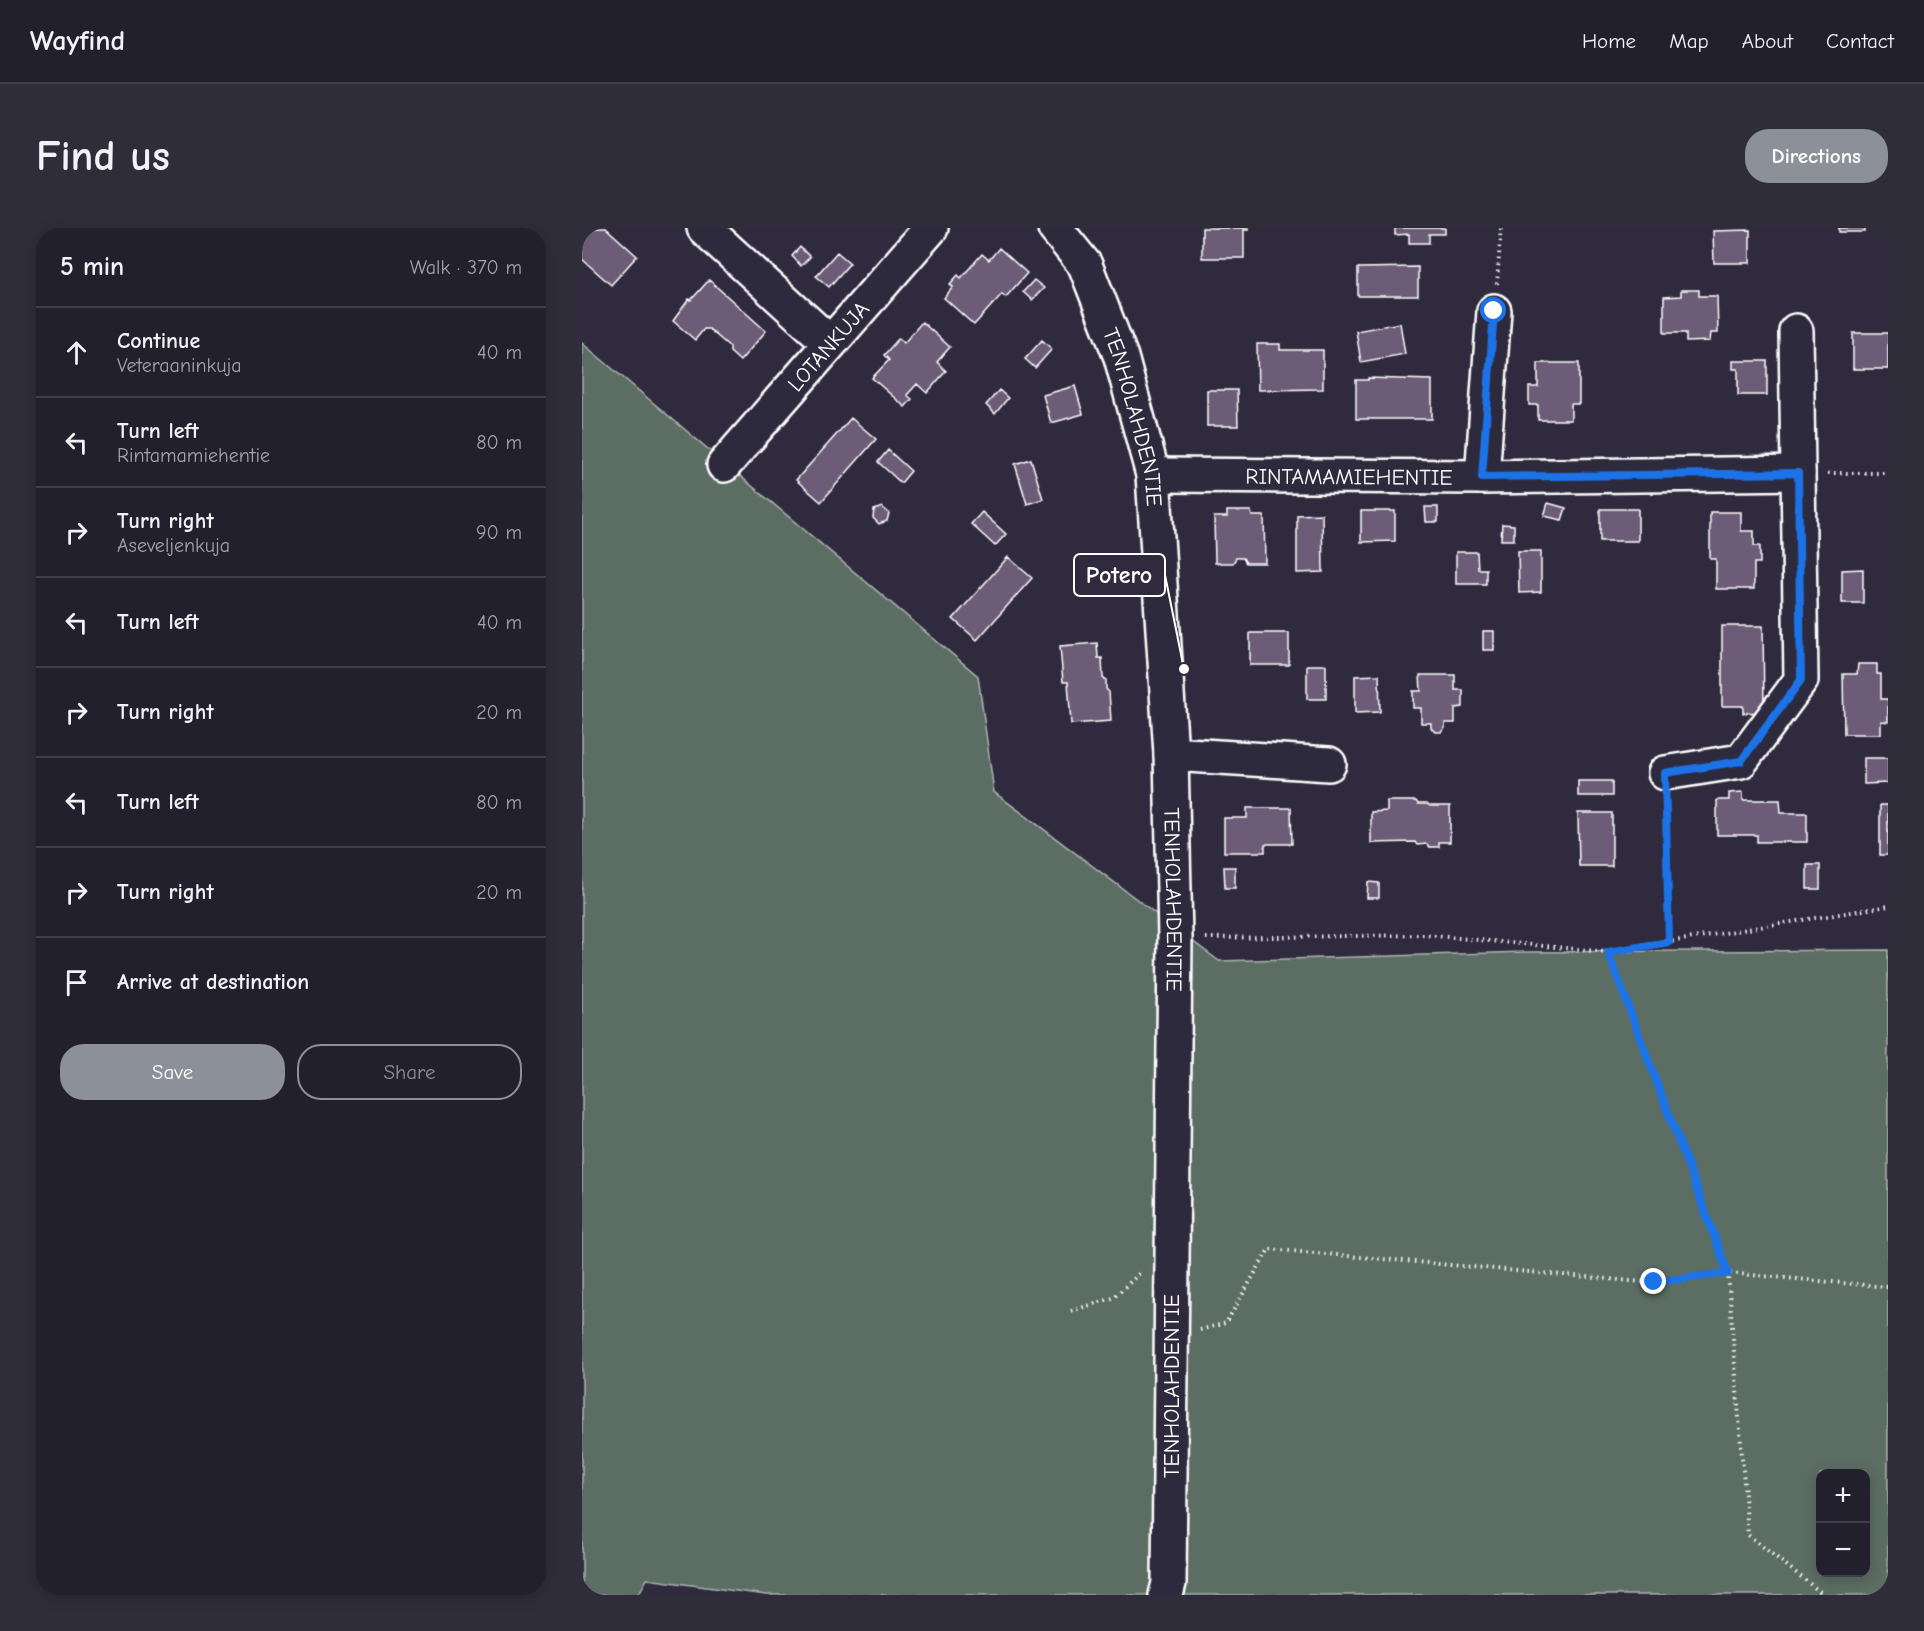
<!DOCTYPE html>
<html lang="en">
<head>
<meta charset="utf-8">
<style>
	:root { --surface:#23202e; --page:#2f2d3a; --text:#f1f3f6; --muted:#a3a3aa; --line:#403e4a; --accent:#8c9099 }
	body { margin:0; font-family:"Comic Neue",sans-serif; background:var(--page); color:var(--text) }
	.controls { position:absolute; right:18px; bottom:18px; display:grid; overflow:hidden; border-radius:12px; box-shadow:0 3px 15px #0003 }
	.controls button { width:54px; height:54px; display:grid; place-items:center; padding:0; border:0; border-bottom:2px solid var(--line); background:var(--surface); color:var(--text); font:30px sans-serif }
	.stop { position:absolute; width:18px; height:18px; margin:-14px; border:4px solid #1a73e8; border-radius:50%; background:#fff }
	.stop.end { background:#1a73e8; border-color:#fff; box-shadow:0 2px 6px #0008 }
	.list { margin:0; padding:0; list-style:none }
	h2 { display:flex; justify-content:space-between; align-items:center; height:78px; margin:0; padding:0 24px; font-size:26px }
	h2 small { font-size:20px; font-weight:400; color:var(--muted) }
	.list li { display:grid; grid-template-columns:39px 1fr auto; gap:18px; align-items:center; box-sizing:border-box; height:90px; padding:0 24px; border-top:2px solid var(--line) }
	.list b { display:block; font-size:22px; white-space:nowrap }
	.list p { margin:0; font-size:20px; white-space:nowrap; color:var(--muted) }
	.list em { font-size:20px; font-style:normal; color:var(--muted) }
	.actions { display:flex; gap:12px; padding:18px 24px }
	.actions a { flex:1; padding:14px 0; border:2px solid var(--accent); border-radius:24px; text-align:center; font-size:21px; color:var(--accent) }
	.actions .main { background:var(--accent); color:#fff }
	.icon { flex:none; width:33px; height:33px; fill:none; stroke:currentColor; stroke-width:2; stroke-linecap:round; stroke-linejoin:round }
	.map { position:relative; flex:none; width:1306px; height:1367px; overflow:hidden; border-radius:24px }
	header { display:flex; align-items:center; gap:36px; box-sizing:border-box; height:84px; padding:0 30px; background:var(--surface); border-bottom:2px solid var(--line) }
	header strong { font-size:28px }
	nav { display:flex; gap:33px; margin-inline-start:auto; font-size:21px }
	.intro { display:flex; align-items:center; justify-content:space-between; box-sizing:border-box; height:144px; padding:0 36px }
	h1 { margin:0; font-size:42px }
	.button { padding:15px 27px; border-radius:24px; background:var(--accent); color:#fff; font-size:21px; font-weight:700 }
	main { display:flex; gap:36px; padding:0 36px }
	aside { flex:1; background:var(--surface); border-radius:24px; box-shadow:0 3px 15px #0003 }
	.map>svg:first-child { display:block }
</style>
</head>
<body>
<header>
<strong>Wayfind</strong>
<nav><a>Home</a><a>Map</a><a>About</a><a>Contact</a></nav>
</header>
<div class="intro"><h1>Find us</h1><a class="button">Directions</a></div>
<main>
<aside>
<h2>5 min<small>Walk · 370 m</small></h2>
<ul class="list">
<li><svg class="icon" aria-label="ahead" viewBox="0 0 24 24"><path d="M12 20V5M6 11l6-6 6 6"/></svg><div><b>Continue</b><p>Veteraaninkuja</p></div><em>40 m</em></li>
<li><svg class="icon" aria-label="left" viewBox="0 0 24 24"><path d="M17 20v-9H6M10 6l-5 5 5 5"/></svg><div><b>Turn left</b><p>Rintamamiehentie</p></div><em>80 m</em></li>
<li><svg class="icon" aria-label="right" viewBox="0 0 24 24"><path d="M7 20v-9h11M14 6l5 5-5 5"/></svg><div><b>Turn right</b><p>Aseveljenkuja</p></div><em>90 m</em></li>
<li><svg class="icon" aria-label="left" viewBox="0 0 24 24"><path d="M17 20v-9H6M10 6l-5 5 5 5"/></svg><div><b>Turn left</b></div><em>40 m</em></li>
<li><svg class="icon" aria-label="right" viewBox="0 0 24 24"><path d="M7 20v-9h11M14 6l5 5-5 5"/></svg><div><b>Turn right</b></div><em>20 m</em></li>
<li><svg class="icon" aria-label="left" viewBox="0 0 24 24"><path d="M17 20v-9H6M10 6l-5 5 5 5"/></svg><div><b>Turn left</b></div><em>80 m</em></li>
<li><svg class="icon" aria-label="right" viewBox="0 0 24 24"><path d="M7 20v-9h11M14 6l5 5-5 5"/></svg><div><b>Turn right</b></div><em>20 m</em></li>
<li><svg class="icon" aria-label="arrive" viewBox="0 0 24 24"><path d="M6 21V4h12l-3 4 3 4H6"/></svg><div><b>Arrive at destination</b></div></li>
</ul>
<div class="actions"><a class="main">Save</a><a>Share</a></div>
</aside>
<div class="map">
<svg width="1306" height="1367" viewBox="0 0 1306 1367">
	<rect width="100%" height="100%" fill="#2f2a3d"/>
	<filter id="ink" filterUnits="userSpaceOnUse"><feTurbulence type="fractalNoise" baseFrequency=".0167" numOctaves="2"/><feDisplacementMap in="SourceGraphic" scale="12" xChannelSelector="R" yChannelSelector="G"/><feConvolveMatrix kernelMatrix="1 2 1 2 8 2 1 2 1" color-interpolation-filters="sRGB"/></filter>
	<g filter="url(#ink)">
		<path fill="#5c6d64" stroke="#aeb6b2" stroke-width="1.5" fill-rule="evenodd" d="M0,115L396,448L412,564L637,733L944,724L1306,722V1367H184L65,1351L56,1367H0ZM1238,1246H1284V1344H1238Z"/>
		<path fill="#6d5c77" stroke="#fff" stroke-width="1.5" d="M0,0H24L55,28L29,57L0,31Z
			M620,0H666V2H662V30H620Z
			M813,0H863V6H847V15H827V6L813,7Z
			M1257,0H1283V4H1257Z
			M1168,2V35H1132L1131,3Z
			M218,19L228,29L219,38L210,28Z
			M417,20L445,45L424,69L420,66L392,97L362,70L371,59L368,56L376,47L379,50L400,26L407,32Z
			M255,24L268,35L247,59L234,48Z
			M836,39V68H776V40Z
			M127,52L184,103L158,133L148,124V119L127,101H122L113,112L91,93L107,71L109,72Z
			M452,52L462,60L450,72L441,64Z
			M1099,62H1117V68H1135L1136,105H1129L1128,113L1104,114V105H1082V69L1099,68Z
			M340,94L368,119L355,134L364,143L345,165L335,156L325,167L330,171L323,179L290,150L307,132L302,127L317,110L322,115Z
			M818,95L823,126L779,134L774,103Z
			M1271,105H1306V141H1271Z
			M460,112L470,121L453,140L443,131Z
			M675,116H698V122H741V161L676,162Z
			M1151,133H1185V167H1156V141H1151Z
			M956,135H997V176H989V192H956V177H947V159H956Z
			M786,150L850,152V191H774V152H786Z
			M493,158L501,186L469,195L461,167Z
			M417,162L426,170L413,186L404,177Z
			M625,162H655L656,198H625Z
			M269,190L294,211L239,274L214,252Z
			M306,222L329,243L319,255L296,234Z
			M449,231L461,271L445,276L433,236Z
			M966,275L984,280L980,292L962,288Z
			M300,279L307,285L305,293L297,296L291,290L292,282Z
			M843,279H856V294H844Z
			M1018,281H1056V313H1018Z
			M645,283H669L670,288H682L683,335H664L661,330H654L651,335H633L632,289H645Z
			M779,283H813V313L779,314Z
			M400,284L424,306L413,318L389,296Z
			M1128,284H1159V303H1172V318H1178V335H1172V361H1134V331H1128Z
			M740,286L741,344L715,345V287Z
			M920,296L932,297V312H919Z
			M936,323H959V364L937,365Z
			M874,324H895L896,341H904V356H874Z
			M426,329L450,350L395,412L371,391Z
			M1281,341V375H1260V342Z
			M1140,398H1181L1182,484L1161,485V478H1140Z
			M901,403H912V422H901Z
			M668,405H707V437H668Z
			M515,415L516,430H520L521,450L524,452V461L527,464L529,493L489,496L486,454H481L478,418Z
			M1276,436H1295V446H1299V471H1306V494L1299,493V506H1262L1261,446H1275Z
			M725,437H744V471H725Z
			M797,447L798,484L773,485V448Z
			M838,447H873V462H881V479L873,480V495H863V500L859,504H853L849,500V495H839V480H831V463H839Z
			M1282,530H1306V555L1282,556Z
			M996,553H1030V568H996Z
			M1161,564V572H1198L1199,585H1225V614H1175V607H1135V572H1147V565Z
			M805,573H834L836,576H845L848,578H868V614H857V619H847L845,616L835,617L833,614L789,615V584L805,583Z
			M1298,577H1306V627H1298Z
			M665,580H709L710,616H683V624H642V590H665Z
			M996,585H1030V638H997Z
			M1225,637H1238V661H1225Z
			M642,639H653V660H643Z
			M786,654L797,655V670H785Z"/>
		<g fill="none" stroke-linecap="round" stroke-linejoin="round">
			<g stroke="#fff" stroke-width="38">
				<g id="minor">
					<path d="M122,0L248,115"/>
					<path id="s1" d="M473,0L503,37L539,129L571,247L589,526L593,710L587,1355L584,1367"/>
					<path id="s2" d="M142,237L349,0"/>
					<path id="s3" d="M571,247L900,249L1216,245"/>
					<path d="M900,249L912,83"/>
					<path d="M589,526L747,536"/>
					<path d="M1083,545L1159,533L1219,452L1214,103"/>
				</g>
			</g>
			<path stroke="#fff" stroke-width="4" stroke-dasharray="1.5 4.5" stroke-linecap="butt" d="M915,56L919,0
				M1246,245H1306
				M1084,574L1087,714
				M624,710L844,707L1026,724L1306,678
				M1026,724L1146,1045L1166,1307L1242,1367
				M489,1083L531,1070L560,1043
				M618,1102L644,1095L687,1021L1072,1055L1146,1045L1306,1059"/>
			<use href="#minor" stroke="#2f2a3d" stroke-width="33"/>
		</g>
	</g>
	<g fill="none" stroke-linecap="round" stroke-linejoin="round" filter="url(#ink)">
		<path stroke="#1a73e8" stroke-width="8" d="M912,83L900,249L1216,245L1219,452L1159,533L1083,545L1087,714L1026,724L1146,1045L1072,1054"/>
	</g>
	<g text-anchor="middle" stroke-width="4.5" stroke-linejoin="round" paint-order="stroke">
		<g font-size="22" fill="#fff" stroke="#2f2a3d">
			<text dy="8" stroke="none"><textPath href="#s2" startOffset="158">LOTANKUJA</textPath></text>
			<text dy="8" stroke="none"><textPath href="#s1" startOffset="208">TENHOLAHDENTIE</textPath></text>
			<text dy="8" stroke="none"><textPath href="#s3" startOffset="196">RINTAMAMIEHENTIE</textPath></text>
			<text dy="8" stroke="none"><textPath href="#s1" startOffset="694">TENHOLAHDENTIE</textPath></text>
			<text transform="translate(589 1158) rotate(-90)" y="8">TENHOLAHDENTIE</text>
		</g>
	</g>
	<path fill="none" stroke="#fff" stroke-width="2" d="M602 441L583 347"/>
	<circle fill="#fff" stroke="#2f2a3d" stroke-width="2" cx="602" cy="441" r="6"/>
	<rect fill="#2f2a3d" stroke="#fff" stroke-width="2" x="492" y="326" width="91" height="42" rx="6"/>
	<g font-size="24" text-anchor="middle" font-weight="bold" fill="#fff">
		<text x="537" y="355">Potero</text>
	</g>
</svg>
<div class="controls">
<button>+</button>
<button>−</button>
</div>
<div class="stop" style="left:912px;top:83px"></div>
<div class="stop end" style="left:1072px;top:1054px"></div>
</div>
</main>
</body>
</html>
